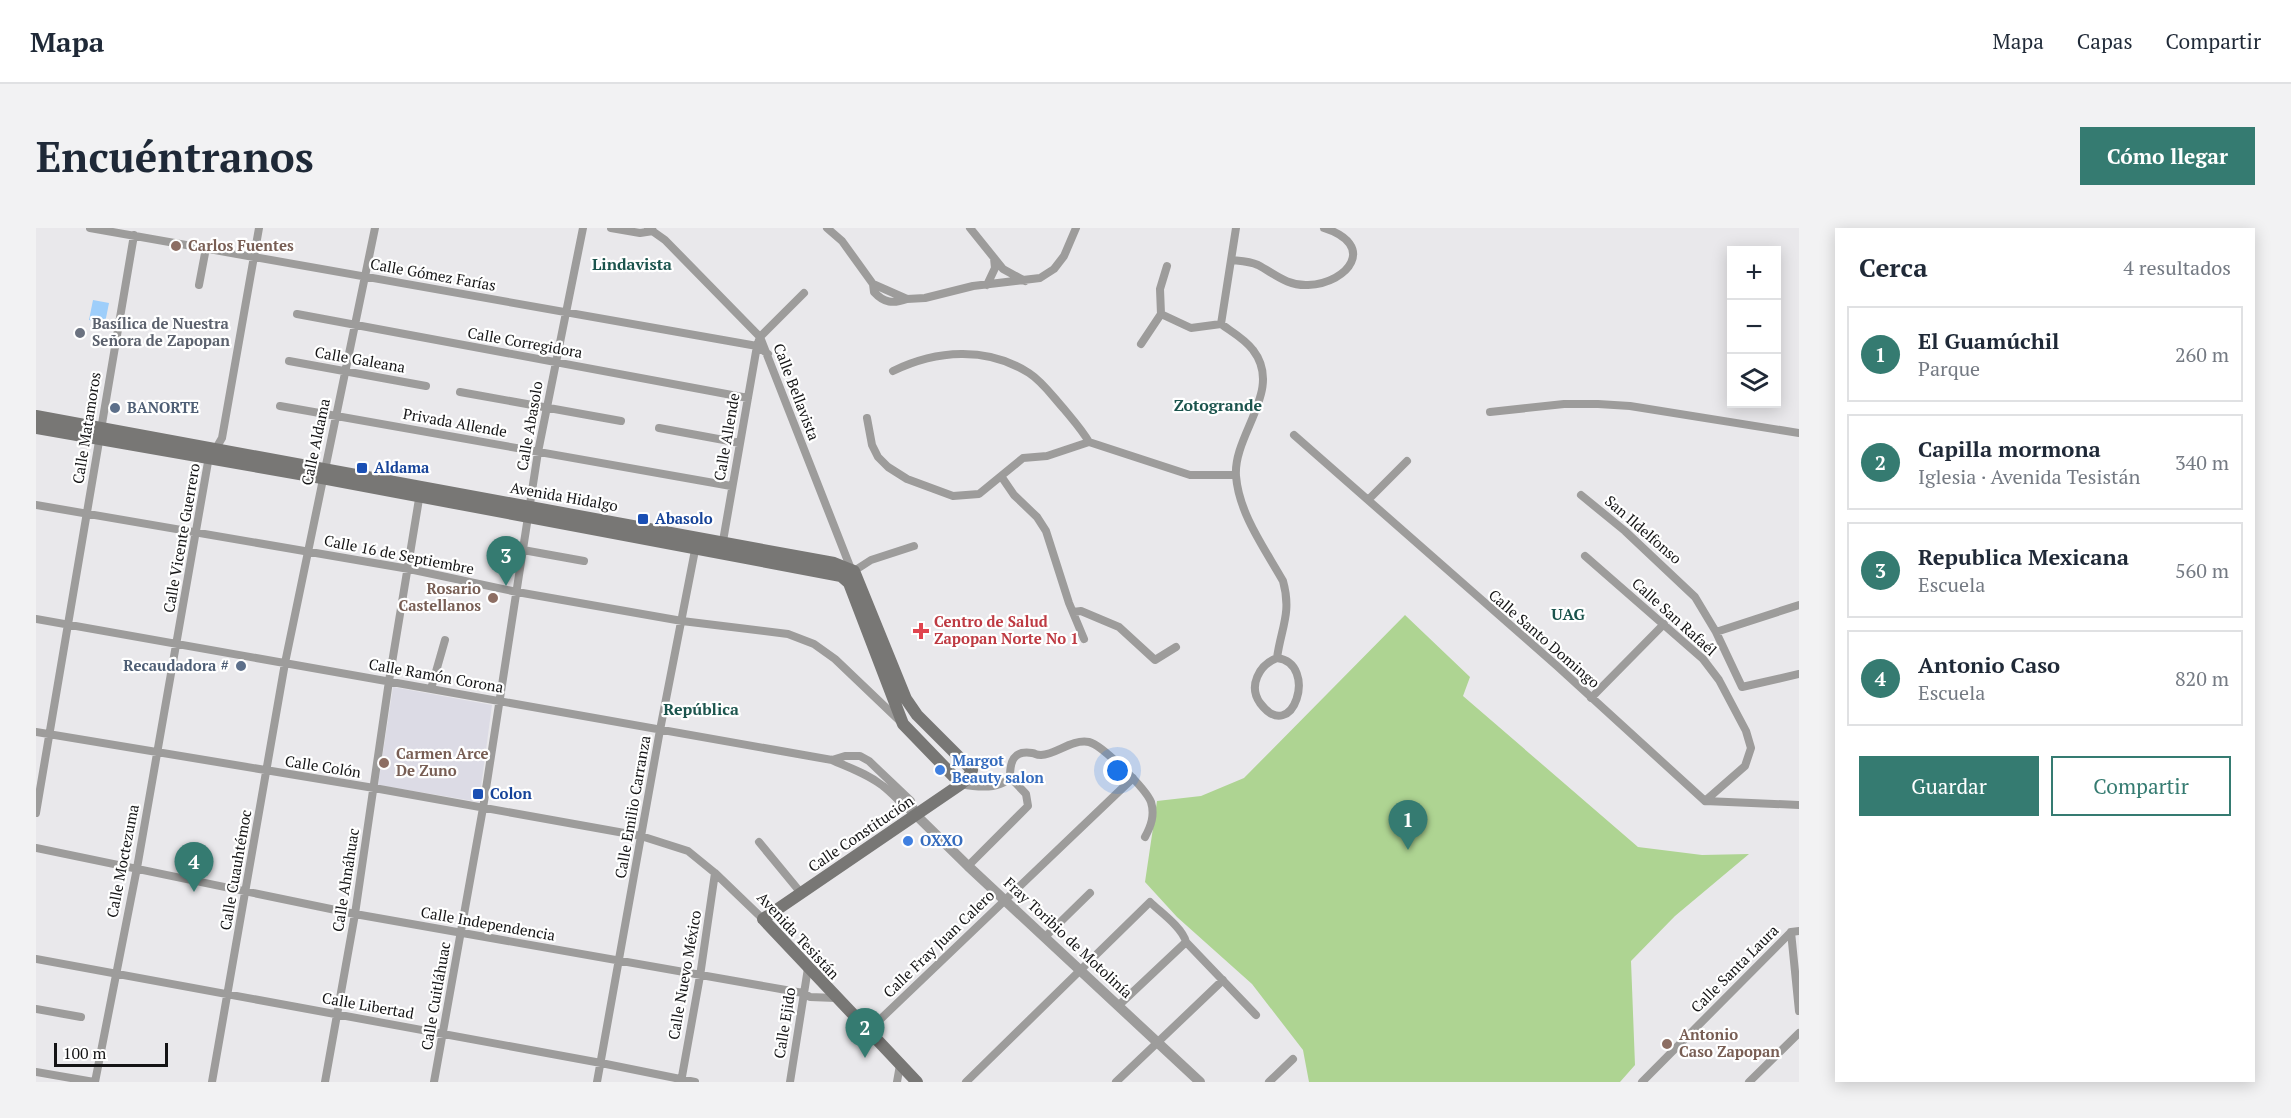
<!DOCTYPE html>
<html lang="es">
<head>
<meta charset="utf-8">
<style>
	:root { --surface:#fff; --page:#f2f2f3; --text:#1f2937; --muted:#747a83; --line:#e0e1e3; --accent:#357b71 }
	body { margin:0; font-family:"PT Serif",serif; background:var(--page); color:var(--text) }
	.controls { position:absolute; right:18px; top:18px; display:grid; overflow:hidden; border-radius:0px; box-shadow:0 3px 15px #0003 }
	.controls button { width:54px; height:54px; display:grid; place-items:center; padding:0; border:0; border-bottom:2px solid var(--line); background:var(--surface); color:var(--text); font:30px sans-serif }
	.scale { position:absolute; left:18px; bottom:15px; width:114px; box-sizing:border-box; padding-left:6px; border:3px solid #141415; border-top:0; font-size:16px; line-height:21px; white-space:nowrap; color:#141415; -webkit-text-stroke:4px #fff; paint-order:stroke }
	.you { position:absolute; left:1082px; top:543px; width:21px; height:21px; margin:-15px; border:4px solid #fff; border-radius:50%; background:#1a73e8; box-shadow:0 0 0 9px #1a73e833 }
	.badge { display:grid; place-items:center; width:39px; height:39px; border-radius:50%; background:var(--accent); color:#fff; font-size:20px; font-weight:700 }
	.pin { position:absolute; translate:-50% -50px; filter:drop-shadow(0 2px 3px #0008) }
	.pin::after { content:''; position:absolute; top:32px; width:21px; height:18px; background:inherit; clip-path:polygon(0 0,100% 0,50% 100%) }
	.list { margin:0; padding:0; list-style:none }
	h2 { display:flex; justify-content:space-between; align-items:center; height:78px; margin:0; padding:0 24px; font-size:26px }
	h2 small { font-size:20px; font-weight:400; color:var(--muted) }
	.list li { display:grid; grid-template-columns:39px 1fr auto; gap:18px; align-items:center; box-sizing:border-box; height:96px; margin:0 12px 12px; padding:0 12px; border:2px solid var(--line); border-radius:0px }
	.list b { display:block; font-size:22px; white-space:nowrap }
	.list p { margin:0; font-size:20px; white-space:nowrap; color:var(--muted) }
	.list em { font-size:20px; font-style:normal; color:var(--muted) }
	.actions { display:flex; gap:12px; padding:18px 24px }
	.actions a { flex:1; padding:14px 0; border:2px solid var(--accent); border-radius:0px; text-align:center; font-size:21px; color:var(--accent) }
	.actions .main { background:var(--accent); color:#fff }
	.icon { flex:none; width:33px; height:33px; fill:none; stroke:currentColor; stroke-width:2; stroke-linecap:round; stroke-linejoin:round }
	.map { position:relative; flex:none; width:1763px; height:854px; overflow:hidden; border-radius:0px }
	header { display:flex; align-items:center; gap:36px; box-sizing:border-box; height:84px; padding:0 30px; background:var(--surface); border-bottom:2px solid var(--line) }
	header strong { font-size:28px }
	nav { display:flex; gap:33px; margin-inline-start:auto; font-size:21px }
	.intro { display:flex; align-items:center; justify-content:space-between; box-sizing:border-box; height:144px; padding:0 36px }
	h1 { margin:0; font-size:42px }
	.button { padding:15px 27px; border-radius:0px; background:var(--accent); color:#fff; font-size:21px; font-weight:700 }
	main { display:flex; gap:36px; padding:0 36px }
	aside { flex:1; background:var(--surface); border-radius:0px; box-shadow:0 3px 15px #0003 }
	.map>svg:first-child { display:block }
</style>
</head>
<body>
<header>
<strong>Mapa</strong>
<nav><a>Mapa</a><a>Capas</a><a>Compartir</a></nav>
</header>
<div class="intro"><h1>Encuéntranos</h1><a class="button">Cómo llegar</a></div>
<main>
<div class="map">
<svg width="1763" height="854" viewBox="0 0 1763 854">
	<rect width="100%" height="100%" fill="#e9e8eb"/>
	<path fill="#dcdbe5" d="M357,459L456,477L443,574L342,557Z"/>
	<path fill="#aed492" d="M1369,387L1434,449L1427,468L1602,619L1666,627L1713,626L1639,688L1595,733L1599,837L1584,854H1273L1267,822L1216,756L1141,689L1109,654L1121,573L1165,568L1208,550Z"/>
	<path fill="#9ecefa" d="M57,72L73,75L69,95L53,92Z"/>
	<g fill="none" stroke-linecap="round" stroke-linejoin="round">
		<path stroke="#9d9c9b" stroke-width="8" d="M54,0L721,118L732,126
			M575,0L604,5L617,3
			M612,0L629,12L724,109L815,341
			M791,0L806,13L837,56L871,71L889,70L937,58L1004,50L1018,41L1028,28L1040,0
			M934,0L967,41L989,53
			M1200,0L1185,96C1196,104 1209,111 1217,122C1248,162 1197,206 1200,248C1203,286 1229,321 1247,353C1256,385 1245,400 1241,430
			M1195,32C1204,33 1213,33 1222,37C1239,46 1251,58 1272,57C1313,55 1341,17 1288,0
			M837,56L838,64C848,75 857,76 871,71
			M163,57L170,20
			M951,57L959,40L958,30
			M261,86L712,170
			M1125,86L1155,100L1185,96
			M1105,116L1125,86L1124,61L1131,38
			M253,133L390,158
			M857,143C900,122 951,118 993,145C1007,154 1017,169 1028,181C1037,192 1046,202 1053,214
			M424,164L585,193
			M244,178L695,258
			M1454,184L1528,176H1562L1594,178L1763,205
			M831,190L836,217L842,229L852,239L871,251L917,268L943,266L987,230L1011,228L1053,214L1154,247H1200
			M623,200L704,215
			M1258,207L1521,438L1669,573L1763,577
			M965,248L978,267L1001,289L1010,303L1033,375L1048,411
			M1545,267L1589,303L1659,369L1680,404L1706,459L1763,446
			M1332,272L1371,233
			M0,277L373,341L481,364L646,393L752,406L778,416L799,431L865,494
			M687,313L721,118L724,109L768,65
			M487,322L548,333
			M1549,328L1667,431L1683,452L1710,503L1715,520L1709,538L1669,573
			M818,343L835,332L878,318
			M1037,384L1045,383L1083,399L1119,432L1140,419
			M0,391L796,532L809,528H824L833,533L875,573L880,587
			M1680,404L1763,377
			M1241,430C1283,435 1257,519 1224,475C1212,458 1223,437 1241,430Z
			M395,461L409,412
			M1555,470L1628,396
			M0,504L338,560L605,608L652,623L679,645L727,691
			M796,532C814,540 832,546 847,558C859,567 867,579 880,587
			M925,556C940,559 964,562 974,549C974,534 977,522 996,525C1001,526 999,527 1005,527C1021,526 1035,511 1053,514C1066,517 1110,561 1115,574C1119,587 1115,598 1109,609
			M0,585L98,7
			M723,614L765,665
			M0,620L319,686L767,765L774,769L800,770
			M932,638L992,578L990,566L974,549
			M1755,704L1763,783
			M1009,709L1054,665
			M0,731L565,835L659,854
			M1082,778L1150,714
			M0,781L45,789
			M831,804L1097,550
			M0,844L58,854
			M59,854L101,640L172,234L186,210L223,0
			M176,854L249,435L339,0
			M289,854L319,686L353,453L384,265
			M398,854L447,580L502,224L547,0
			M561,854L624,502L660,317
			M645,854L664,748L679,645
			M754,854L772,740
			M861,854L864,837
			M930,854L1114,674C1124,684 1146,699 1150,714L1220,787
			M1080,854L1187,752
			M1233,854L1257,831
			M1606,854L1755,704L1763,703
			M1713,854L1763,805"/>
		<path stroke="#9d9c9b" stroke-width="10" d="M880,587L932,638L1164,854"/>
		<path stroke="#787775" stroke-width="12" d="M0,188L798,335L818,343L870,471L881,487L936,542L932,550L925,556L727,691L881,854
			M0,200L286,250L805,348L813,355L867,496L925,556"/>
	</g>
	<g fill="#8d6e63" stroke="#fff" stroke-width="2">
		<circle cx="140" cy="18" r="6"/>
		<circle cx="457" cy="370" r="6"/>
		<circle cx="348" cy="535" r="6"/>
		<circle cx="1631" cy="816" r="6"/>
	</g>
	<circle fill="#6b7280" stroke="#fff" stroke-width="2" cx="44" cy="105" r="6"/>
	<g fill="#5c6f8a" stroke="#fff" stroke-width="2">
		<circle cx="79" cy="180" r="6"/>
		<circle cx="205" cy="438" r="6"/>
	</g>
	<g fill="#1a4fb4" stroke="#fff" stroke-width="2">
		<rect x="320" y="234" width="12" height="12" rx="3"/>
		<rect x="601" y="285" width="12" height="12" rx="3"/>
		<rect x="436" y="560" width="12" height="12" rx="3"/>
	</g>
	<path fill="#e0444e" stroke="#fff" stroke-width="2" d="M882 394h6v6h6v6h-6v6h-6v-6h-6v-6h6z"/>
	<g fill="#3f7fe0" stroke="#fff" stroke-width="2">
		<circle cx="904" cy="542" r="6"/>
		<circle cx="872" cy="613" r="6"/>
	</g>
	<g text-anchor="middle" stroke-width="4.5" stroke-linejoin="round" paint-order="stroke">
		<g font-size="15" font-weight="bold" fill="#785e54" stroke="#fff" text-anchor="start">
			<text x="152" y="23">Carlos Fuentes</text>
			<text x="445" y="366" text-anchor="end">Rosario<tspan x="445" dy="17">Castellanos</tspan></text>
			<text x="360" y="531">Carmen Arce<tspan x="360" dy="17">De Zuno</tspan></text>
			<text x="1643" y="812">Antonio<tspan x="1643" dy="17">Caso Zapopan</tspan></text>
		</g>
		<g font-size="15" fill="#141415" stroke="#fff">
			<text transform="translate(397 47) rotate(10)" y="5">Calle Gómez Farías</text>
			<text transform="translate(489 115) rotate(10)" y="5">Calle Corregidora</text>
			<text transform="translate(324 132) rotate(10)" y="5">Calle Galeana</text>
			<text transform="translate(760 164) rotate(69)" y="5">Calle Bellavista</text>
			<text transform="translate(419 195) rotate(10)" y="5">Privada Allende</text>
			<text transform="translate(494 198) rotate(-80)" y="5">Calle Abasolo</text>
			<text transform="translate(51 200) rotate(-81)" y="5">Calle Matamoros</text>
			<text transform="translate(691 209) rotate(-80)" y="5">Calle Allende</text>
			<text transform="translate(280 214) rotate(-78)" y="5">Calle Aldama</text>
			<text transform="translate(528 269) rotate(10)" y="5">Avenida Hidalgo</text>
			<text transform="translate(1607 302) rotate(41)" y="5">San Ildelfonso</text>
			<text transform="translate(146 310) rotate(-80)" y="5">Calle Vicente Guerrero</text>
			<text transform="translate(363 327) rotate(11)" y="5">Calle 16 de Septiembre</text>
			<text transform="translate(1638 389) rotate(42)" y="5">Calle San Rafaél</text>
			<text transform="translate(1508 411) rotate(41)" y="5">Calle Santo Domingo</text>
			<text transform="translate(400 448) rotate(10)" y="5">Calle Ramón Corona</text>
			<text transform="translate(287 539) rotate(9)" y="5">Calle Colón</text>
			<text transform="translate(597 579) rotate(-80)" y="5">Calle Emilio Carranza</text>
			<text transform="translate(825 606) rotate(-34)" y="5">Calle Constitución</text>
			<text transform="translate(87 633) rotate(-79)" y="5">Calle Moctezuma</text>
			<text transform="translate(200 642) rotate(-80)" y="5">Calle Cuauhtémoc</text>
			<text transform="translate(310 652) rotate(-81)" y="5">Calle Ahnáhuac</text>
			<text transform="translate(452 696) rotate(10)" y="5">Calle Independencia</text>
			<text transform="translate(762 708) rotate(47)" y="5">Avenida Tesistán</text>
			<text transform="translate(1032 710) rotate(43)" y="5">Fray Toribio de Motolinía</text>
			<text transform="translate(903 716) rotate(-44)" y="5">Calle Fray Juan Calero</text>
			<text transform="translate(1699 741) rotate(-45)" y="5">Calle Santa Laura</text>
			<text transform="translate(649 747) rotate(-80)" y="5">Calle Nuevo México</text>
			<text transform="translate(400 768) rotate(-80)" y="5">Calle Cuitláhuac</text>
			<text transform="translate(332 778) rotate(10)" y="5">Calle Libertad</text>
			<text transform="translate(749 795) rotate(-81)" y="5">Calle Ejido</text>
		</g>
		<g font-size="15" font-weight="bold" fill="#5b616d" stroke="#fff" text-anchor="start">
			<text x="56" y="101">Basílica de Nuestra<tspan x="56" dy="17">Señora de Zapopan</tspan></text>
		</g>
		<g font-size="15" font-weight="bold" fill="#4e5e75" stroke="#fff" text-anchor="start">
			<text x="91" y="185">BANORTE</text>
			<text x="193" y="443" text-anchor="end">Recaudadora #</text>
		</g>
		<g font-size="15" font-weight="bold" fill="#164399" stroke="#fff" text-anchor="start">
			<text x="338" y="245">Aldama</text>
			<text x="619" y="296">Abasolo</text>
			<text x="454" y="571">Colon</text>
		</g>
		<g font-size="15" font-weight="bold" fill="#be3a42" stroke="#fff" text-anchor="start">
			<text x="898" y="399">Centro de Salud<tspan x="898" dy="17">Zapopan Norte No 1</tspan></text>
		</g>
		<g font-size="15" font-weight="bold" fill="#366cbe" stroke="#fff" text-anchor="start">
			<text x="916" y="538">Margot<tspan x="916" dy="17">Beauty salon</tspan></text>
			<text x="884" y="618">OXXO</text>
		</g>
		<g font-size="16" font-weight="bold" fill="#1b544d" stroke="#fff">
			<text x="596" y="42">Lindavista</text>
			<text x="1182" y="183">Zotogrande</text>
			<text x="1532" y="392">UAG</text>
			<text x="665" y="487">República</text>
		</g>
	</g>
</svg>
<div class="controls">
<button>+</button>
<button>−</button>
<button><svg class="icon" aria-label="layers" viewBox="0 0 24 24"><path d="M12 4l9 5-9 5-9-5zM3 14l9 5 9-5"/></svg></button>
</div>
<div class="scale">100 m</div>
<div class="you"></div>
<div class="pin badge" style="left:1372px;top:622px">1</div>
<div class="pin badge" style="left:829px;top:830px">2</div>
<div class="pin badge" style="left:470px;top:358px">3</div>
<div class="pin badge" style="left:158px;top:664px">4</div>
</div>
<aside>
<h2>Cerca<small>4 resultados</small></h2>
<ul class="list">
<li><span class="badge">1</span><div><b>El Guamúchil</b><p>Parque</p></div><em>260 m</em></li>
<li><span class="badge">2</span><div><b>Capilla mormona</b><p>Iglesia · Avenida Tesistán</p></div><em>340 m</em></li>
<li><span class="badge">3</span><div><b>Republica Mexicana</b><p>Escuela</p></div><em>560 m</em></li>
<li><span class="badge">4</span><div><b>Antonio Caso</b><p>Escuela</p></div><em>820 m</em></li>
</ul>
<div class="actions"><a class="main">Guardar</a><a>Compartir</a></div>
</aside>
</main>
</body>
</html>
